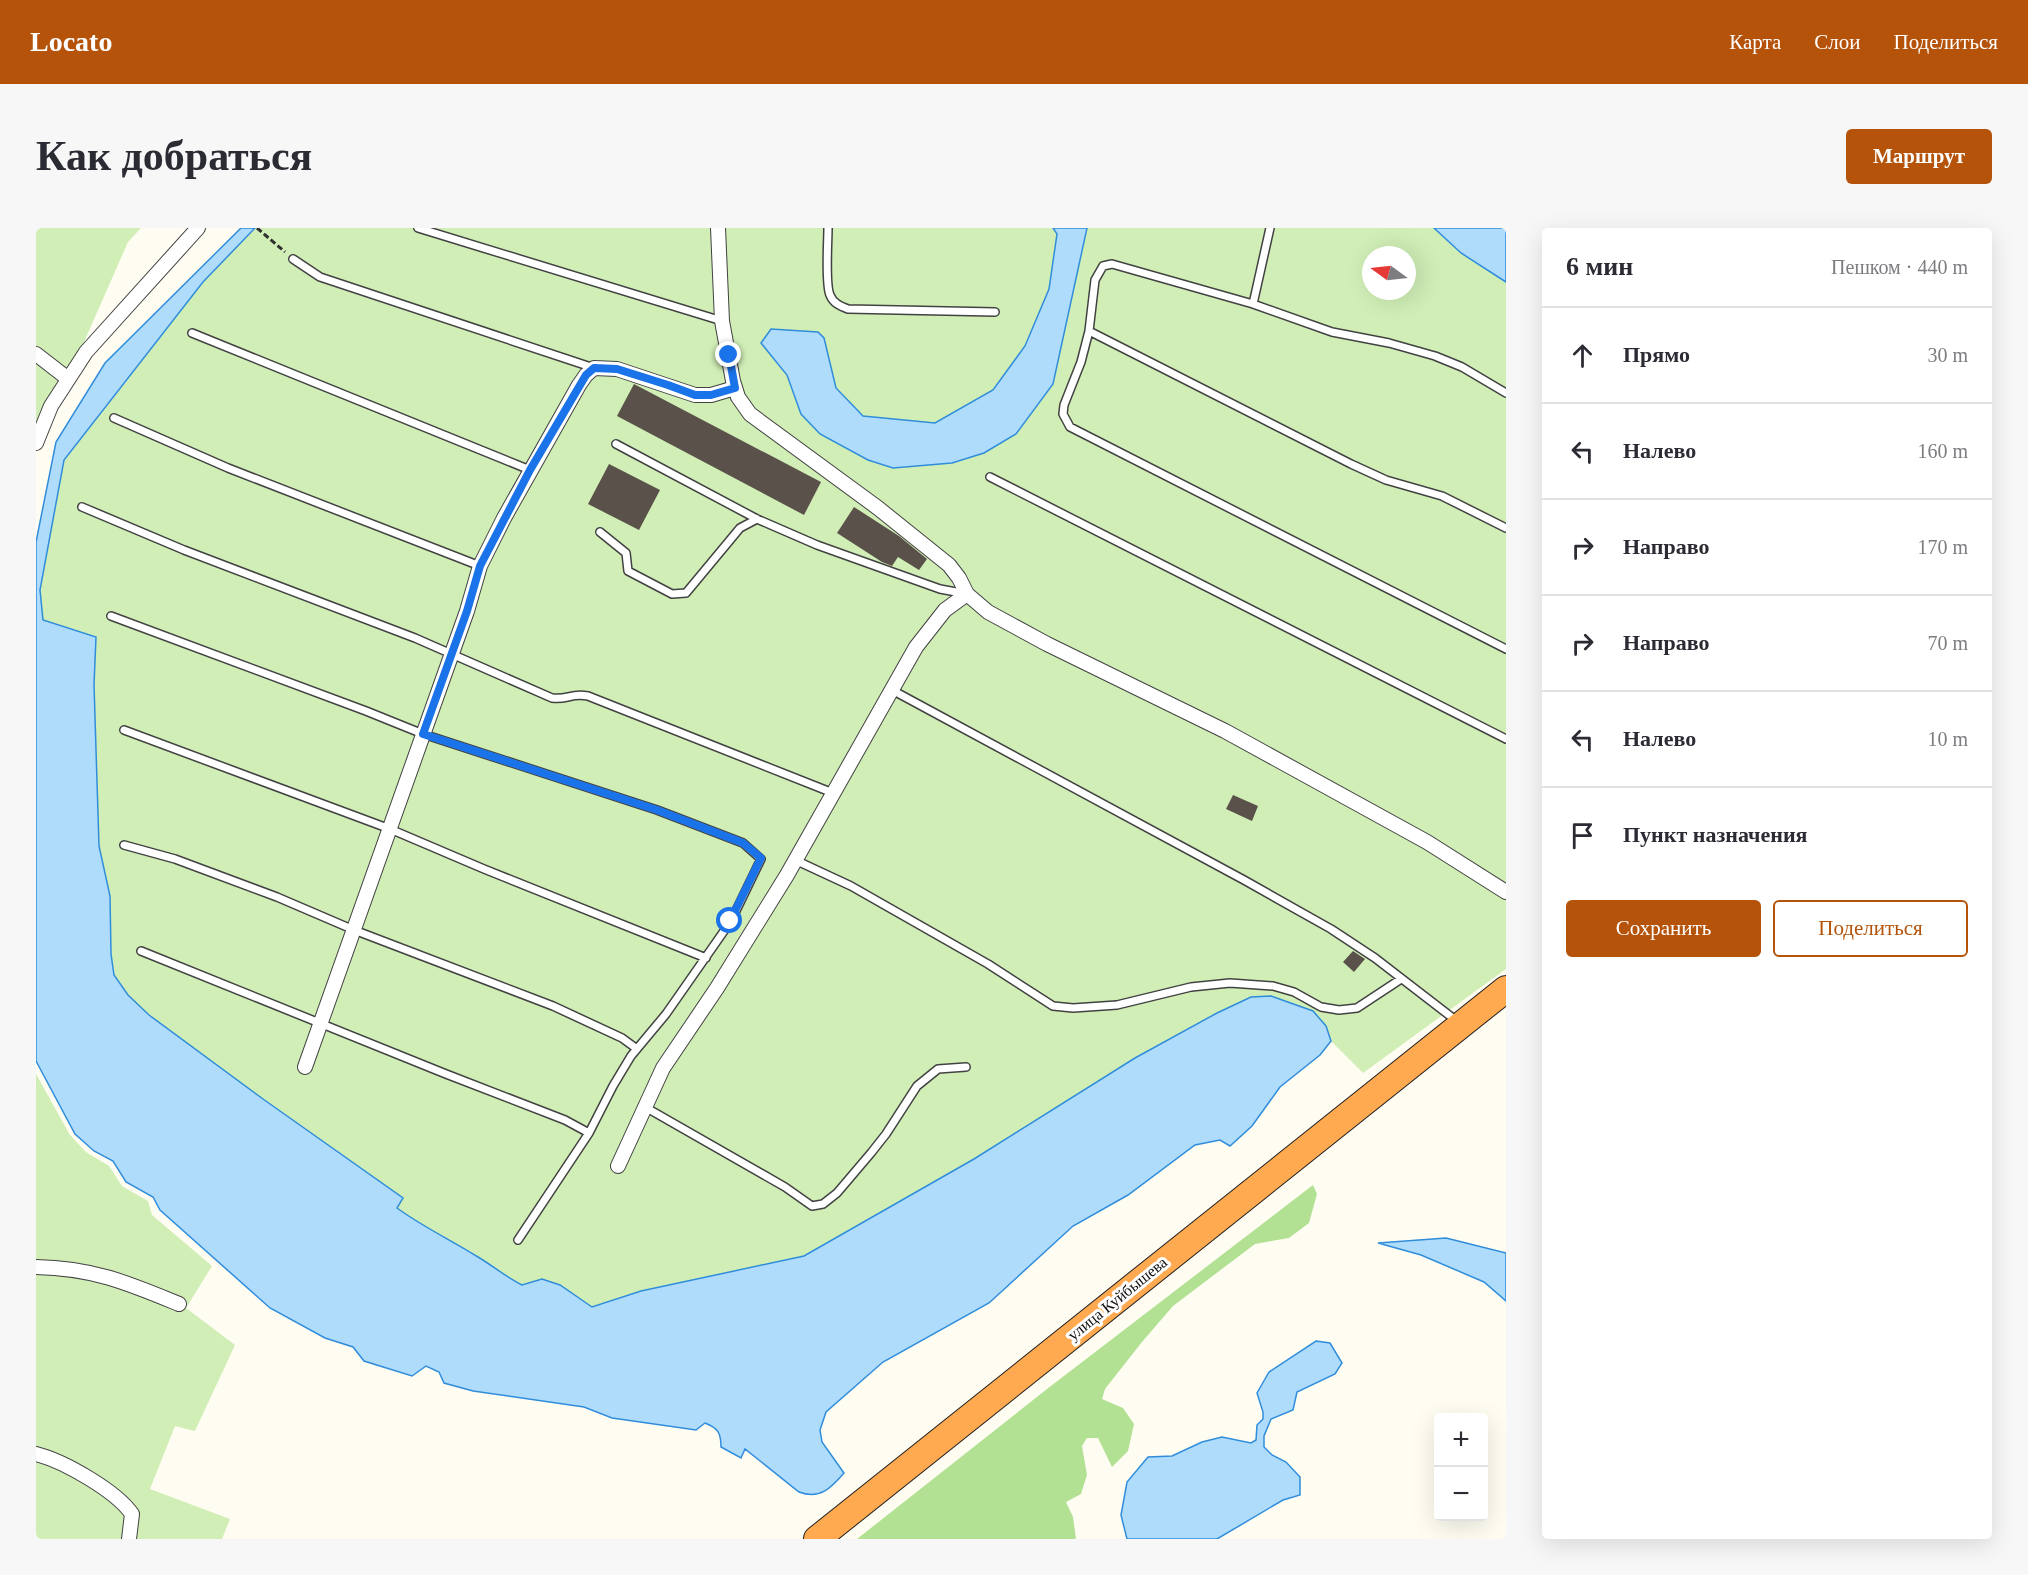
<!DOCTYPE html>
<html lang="ru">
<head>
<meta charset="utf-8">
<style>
	:root { --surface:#fff; --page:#f7f7f7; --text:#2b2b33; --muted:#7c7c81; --line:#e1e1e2; --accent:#b45309 }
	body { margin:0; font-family:Georgia,serif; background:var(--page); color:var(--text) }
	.controls { position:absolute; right:18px; bottom:18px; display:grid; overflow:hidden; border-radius:6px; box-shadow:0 6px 24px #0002 }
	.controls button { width:54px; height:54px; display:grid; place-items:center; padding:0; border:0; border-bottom:2px solid var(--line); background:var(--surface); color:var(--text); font:30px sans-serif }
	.compass { position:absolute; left:1326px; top:18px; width:54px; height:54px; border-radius:50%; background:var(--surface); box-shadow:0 6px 24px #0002; rotate:285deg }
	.stop { position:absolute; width:18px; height:18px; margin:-14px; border:4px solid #1a73e8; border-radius:50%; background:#fff }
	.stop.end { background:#1a73e8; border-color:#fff; box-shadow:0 2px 6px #0008 }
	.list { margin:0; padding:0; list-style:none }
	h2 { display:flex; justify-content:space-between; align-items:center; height:78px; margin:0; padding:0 24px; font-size:26px }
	h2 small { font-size:20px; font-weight:400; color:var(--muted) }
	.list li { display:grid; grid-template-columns:39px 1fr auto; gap:18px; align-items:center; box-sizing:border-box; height:96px; padding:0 24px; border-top:2px solid var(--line) }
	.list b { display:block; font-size:22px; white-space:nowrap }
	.list em { font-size:20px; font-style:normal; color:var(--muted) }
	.actions { display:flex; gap:12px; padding:18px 24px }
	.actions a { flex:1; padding:14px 0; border:2px solid var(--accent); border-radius:6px; text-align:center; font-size:21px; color:var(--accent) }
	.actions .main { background:var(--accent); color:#fff }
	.icon { flex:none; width:33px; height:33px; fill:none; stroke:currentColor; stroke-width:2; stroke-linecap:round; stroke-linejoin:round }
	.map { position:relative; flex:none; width:1470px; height:1311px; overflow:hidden; border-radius:6px }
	header { display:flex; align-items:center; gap:36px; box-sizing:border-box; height:84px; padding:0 30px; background:var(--accent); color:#fff }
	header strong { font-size:28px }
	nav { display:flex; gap:33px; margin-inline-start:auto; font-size:21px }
	.intro { display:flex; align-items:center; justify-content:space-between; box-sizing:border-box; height:144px; padding:0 36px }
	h1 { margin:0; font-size:42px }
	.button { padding:15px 27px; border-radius:6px; background:var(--accent); color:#fff; font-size:21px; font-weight:700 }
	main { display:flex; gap:36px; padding:0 36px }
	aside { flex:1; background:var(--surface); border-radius:6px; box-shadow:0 6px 24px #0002 }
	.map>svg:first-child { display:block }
</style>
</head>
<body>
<header>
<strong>Locato</strong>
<nav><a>Карта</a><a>Слои</a><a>Поделиться</a></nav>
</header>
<div class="intro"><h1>Как добраться</h1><a class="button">Маршрут</a></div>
<main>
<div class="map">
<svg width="1470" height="1311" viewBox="0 0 1470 1311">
	<rect width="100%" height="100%" fill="#fffdf2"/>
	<path fill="#d0eeb6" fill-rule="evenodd" d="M0,0H105L92,14L48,114L0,200Z
		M219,0H1017L1021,6L1013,61L989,118L957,162L899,195L827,188L800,160L788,110L736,101L726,115L751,147L765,186L832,232L948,225L980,206L1017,156L1051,0H1398L1425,25L1470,54V741L1327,845L1295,813L1290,798L1215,769L1181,785L1099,830L938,931L768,1028L605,1063L556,1079L524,1057L486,1058L467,1047L444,1030L385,998L361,980L367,970L227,871L113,787L92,767L78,746L75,726L74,668L63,618L58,457L59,409L7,392L4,362L28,233L167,54ZM1335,27H1371V63H1335Z
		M0,846L34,907L50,924L73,938L86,958L112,973L116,987L176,1038L150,1080L199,1117L159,1203L139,1198L114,1261L194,1291L186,1311H0Z"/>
	<path fill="#b2e194" d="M1277,957L1281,966L1273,995L1253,1010L1219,1016L1137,1078L1106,1114L1069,1161L1066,1171L1087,1180L1098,1196L1092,1223L1076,1239L1062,1210H1051L1046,1218L1051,1247L1045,1266L1030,1274L1037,1289L1040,1311H821L1011,1161Z"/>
	<path fill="#b0dcfc" stroke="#308ddb" stroke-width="1.5" d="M205,0H219L167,54L28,232L4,362L7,392L60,409L58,457L63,618L74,668L75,726L78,747L92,767L113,787L227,871L367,970L361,980C387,999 415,1012 442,1029C457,1038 470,1049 486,1057L506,1051L524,1057L556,1079L605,1063L768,1028L938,931L1099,830L1181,785L1215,769L1235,768L1277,783L1290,798L1295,813L1284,827L1244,859L1216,898L1194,918L1184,912L1159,917L1092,967L1037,998L953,1075L847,1134L790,1184L784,1202L786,1214L808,1245C795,1260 784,1272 763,1264L709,1221L705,1230L685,1219C685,1205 682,1200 669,1195L660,1202L576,1190L548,1179L437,1163L408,1155L403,1144L390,1138L376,1148L328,1133L317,1119L289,1110L234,1080L124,982L117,969L90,954L77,933L58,923L39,906L0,833V314L20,214L69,135Z
		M1017,0H1051L1017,156L980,206L948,225L916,235L857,240L832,232L784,206L765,186L751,147L725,115L735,101L782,104L788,110L800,160L827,188L899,195L957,162L989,118L1013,61L1021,6Z
		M1398,0H1467L1470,2V54L1425,25Z
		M1410,1010L1470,1025V1073L1448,1054L1385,1027L1342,1015Z
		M1280,1113L1294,1115L1306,1135L1299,1146L1261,1164L1257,1182L1235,1191L1228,1208V1219L1236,1227L1250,1234L1264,1249V1267L1247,1272L1181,1311H1091L1085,1287L1091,1254L1112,1229L1136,1228L1166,1214L1186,1209L1215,1215L1220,1212L1221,1197L1227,1191V1184L1221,1165L1233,1144Z"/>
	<path fill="#59514a" d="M598,156L785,254L768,287L581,188Z
		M573,236L624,262L603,302L552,276Z
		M818,279L863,308L891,331L883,342L862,329L856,338L846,334L801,305Z
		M1197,567L1222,578L1216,593L1190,581Z
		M1317,723L1329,731L1318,744L1307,734Z"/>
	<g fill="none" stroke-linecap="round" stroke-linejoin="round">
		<g stroke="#424242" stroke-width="10">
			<path id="lane" d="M382,0L686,93
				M792,0C792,14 789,56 794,67C797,75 804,78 812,81L959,84
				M257,31L284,49L558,140
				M1217,76L1234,0
				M1053,103L1315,236L1350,252L1406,268L1470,300
				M156,105L494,242
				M1470,165L1426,139L1399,128L1353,115L1296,104L1217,76L1076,36L1067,38L1059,52L1053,103L1045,134L1028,177L1027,186L1034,199L1470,421
				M78,190L192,240L444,338
				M580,216L721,291L781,317L904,361L931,366
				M954,249L1470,511
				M46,279L148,322L379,410L516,470C532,472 534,465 552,468L797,565
				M564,304L590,325L592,343L636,366L650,365L704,300L721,291
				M75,388L330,483L387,506L621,582L707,615L725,631L695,693L630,786L595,828L577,858L553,905L482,1012
				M856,462L1208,652L1295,701L1339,730L1422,794
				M88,502L354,601L448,641L670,730
				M88,617L139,631L241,669L318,702L517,778L586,810L601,821
				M759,632L815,658L952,736L1017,778L1037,780L1081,777L1155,759L1194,755L1237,758L1258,764L1285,779L1303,782L1321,780L1365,751
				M105,723L410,846L529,892L553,905
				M609,879L749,959L776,978L787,976L801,965L835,925L850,906L881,858L902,841L930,839"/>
		</g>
		<g stroke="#424242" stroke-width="16">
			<path id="street" d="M682,0L686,93L697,153L702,169L714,186L842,280L913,337L923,350L931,366L952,384L1011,416L1189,503L1391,614L1470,664
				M0,126L31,150
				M0,215L15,178L50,124L162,0
				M269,839L431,383L444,338L468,290L543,157L550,147L558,140L581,141L659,167H675L699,160
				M582,938L627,840L681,760L751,647L880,419L909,382L931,366
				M0,1039C57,1040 92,1055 143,1076
				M0,1226C28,1233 80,1263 96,1286L93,1311"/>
		</g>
		<g stroke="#202020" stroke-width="28">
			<path id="highway" d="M781,1311L1470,761"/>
		</g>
		<path stroke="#313131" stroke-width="3" stroke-dasharray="6 3" stroke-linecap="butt" d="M221,0L249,24"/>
		<use href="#lane" stroke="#fff" stroke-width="7"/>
		<use href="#street" stroke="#fff" stroke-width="14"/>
		<use href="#highway" stroke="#ffa950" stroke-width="26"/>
	</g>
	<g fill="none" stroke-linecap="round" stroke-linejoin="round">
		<path stroke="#1a73e8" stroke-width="8" d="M693,127L699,160L675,167H659L632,157L581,141L558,140L550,147L494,242L444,338L431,383L387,506L621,582L707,615L725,630L694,693"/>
	</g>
	<g text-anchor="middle" stroke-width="6" stroke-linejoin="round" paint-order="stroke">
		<g font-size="16" fill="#0f0f0f" stroke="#fff">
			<text transform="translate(1081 1070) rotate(-39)" y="6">улица Куйбышева</text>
		</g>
	</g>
</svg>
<div class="controls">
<button>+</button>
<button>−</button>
</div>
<svg class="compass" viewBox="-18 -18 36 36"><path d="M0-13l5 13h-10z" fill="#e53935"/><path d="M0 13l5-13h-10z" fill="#7c7c81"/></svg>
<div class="stop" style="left:694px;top:693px"></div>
<div class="stop end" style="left:693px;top:127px"></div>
</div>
<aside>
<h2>6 мин<small>Пешком · 440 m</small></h2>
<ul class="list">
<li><svg class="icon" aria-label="ahead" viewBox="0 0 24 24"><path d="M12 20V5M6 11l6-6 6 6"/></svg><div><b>Прямо</b></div><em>30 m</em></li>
<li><svg class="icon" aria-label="left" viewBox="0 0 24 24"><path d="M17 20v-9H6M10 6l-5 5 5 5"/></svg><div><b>Налево</b></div><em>160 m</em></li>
<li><svg class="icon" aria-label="right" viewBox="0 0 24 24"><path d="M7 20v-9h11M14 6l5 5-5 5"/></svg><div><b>Направо</b></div><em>170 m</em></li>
<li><svg class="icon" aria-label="right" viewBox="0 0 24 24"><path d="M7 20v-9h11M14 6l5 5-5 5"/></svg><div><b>Направо</b></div><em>70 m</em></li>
<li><svg class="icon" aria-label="left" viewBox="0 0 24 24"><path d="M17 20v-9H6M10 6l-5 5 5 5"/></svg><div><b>Налево</b></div><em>10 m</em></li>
<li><svg class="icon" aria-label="arrive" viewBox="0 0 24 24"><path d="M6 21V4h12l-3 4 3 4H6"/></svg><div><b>Пункт назначения</b></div></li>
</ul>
<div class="actions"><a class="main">Сохранить</a><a>Поделиться</a></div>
</aside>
</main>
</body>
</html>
